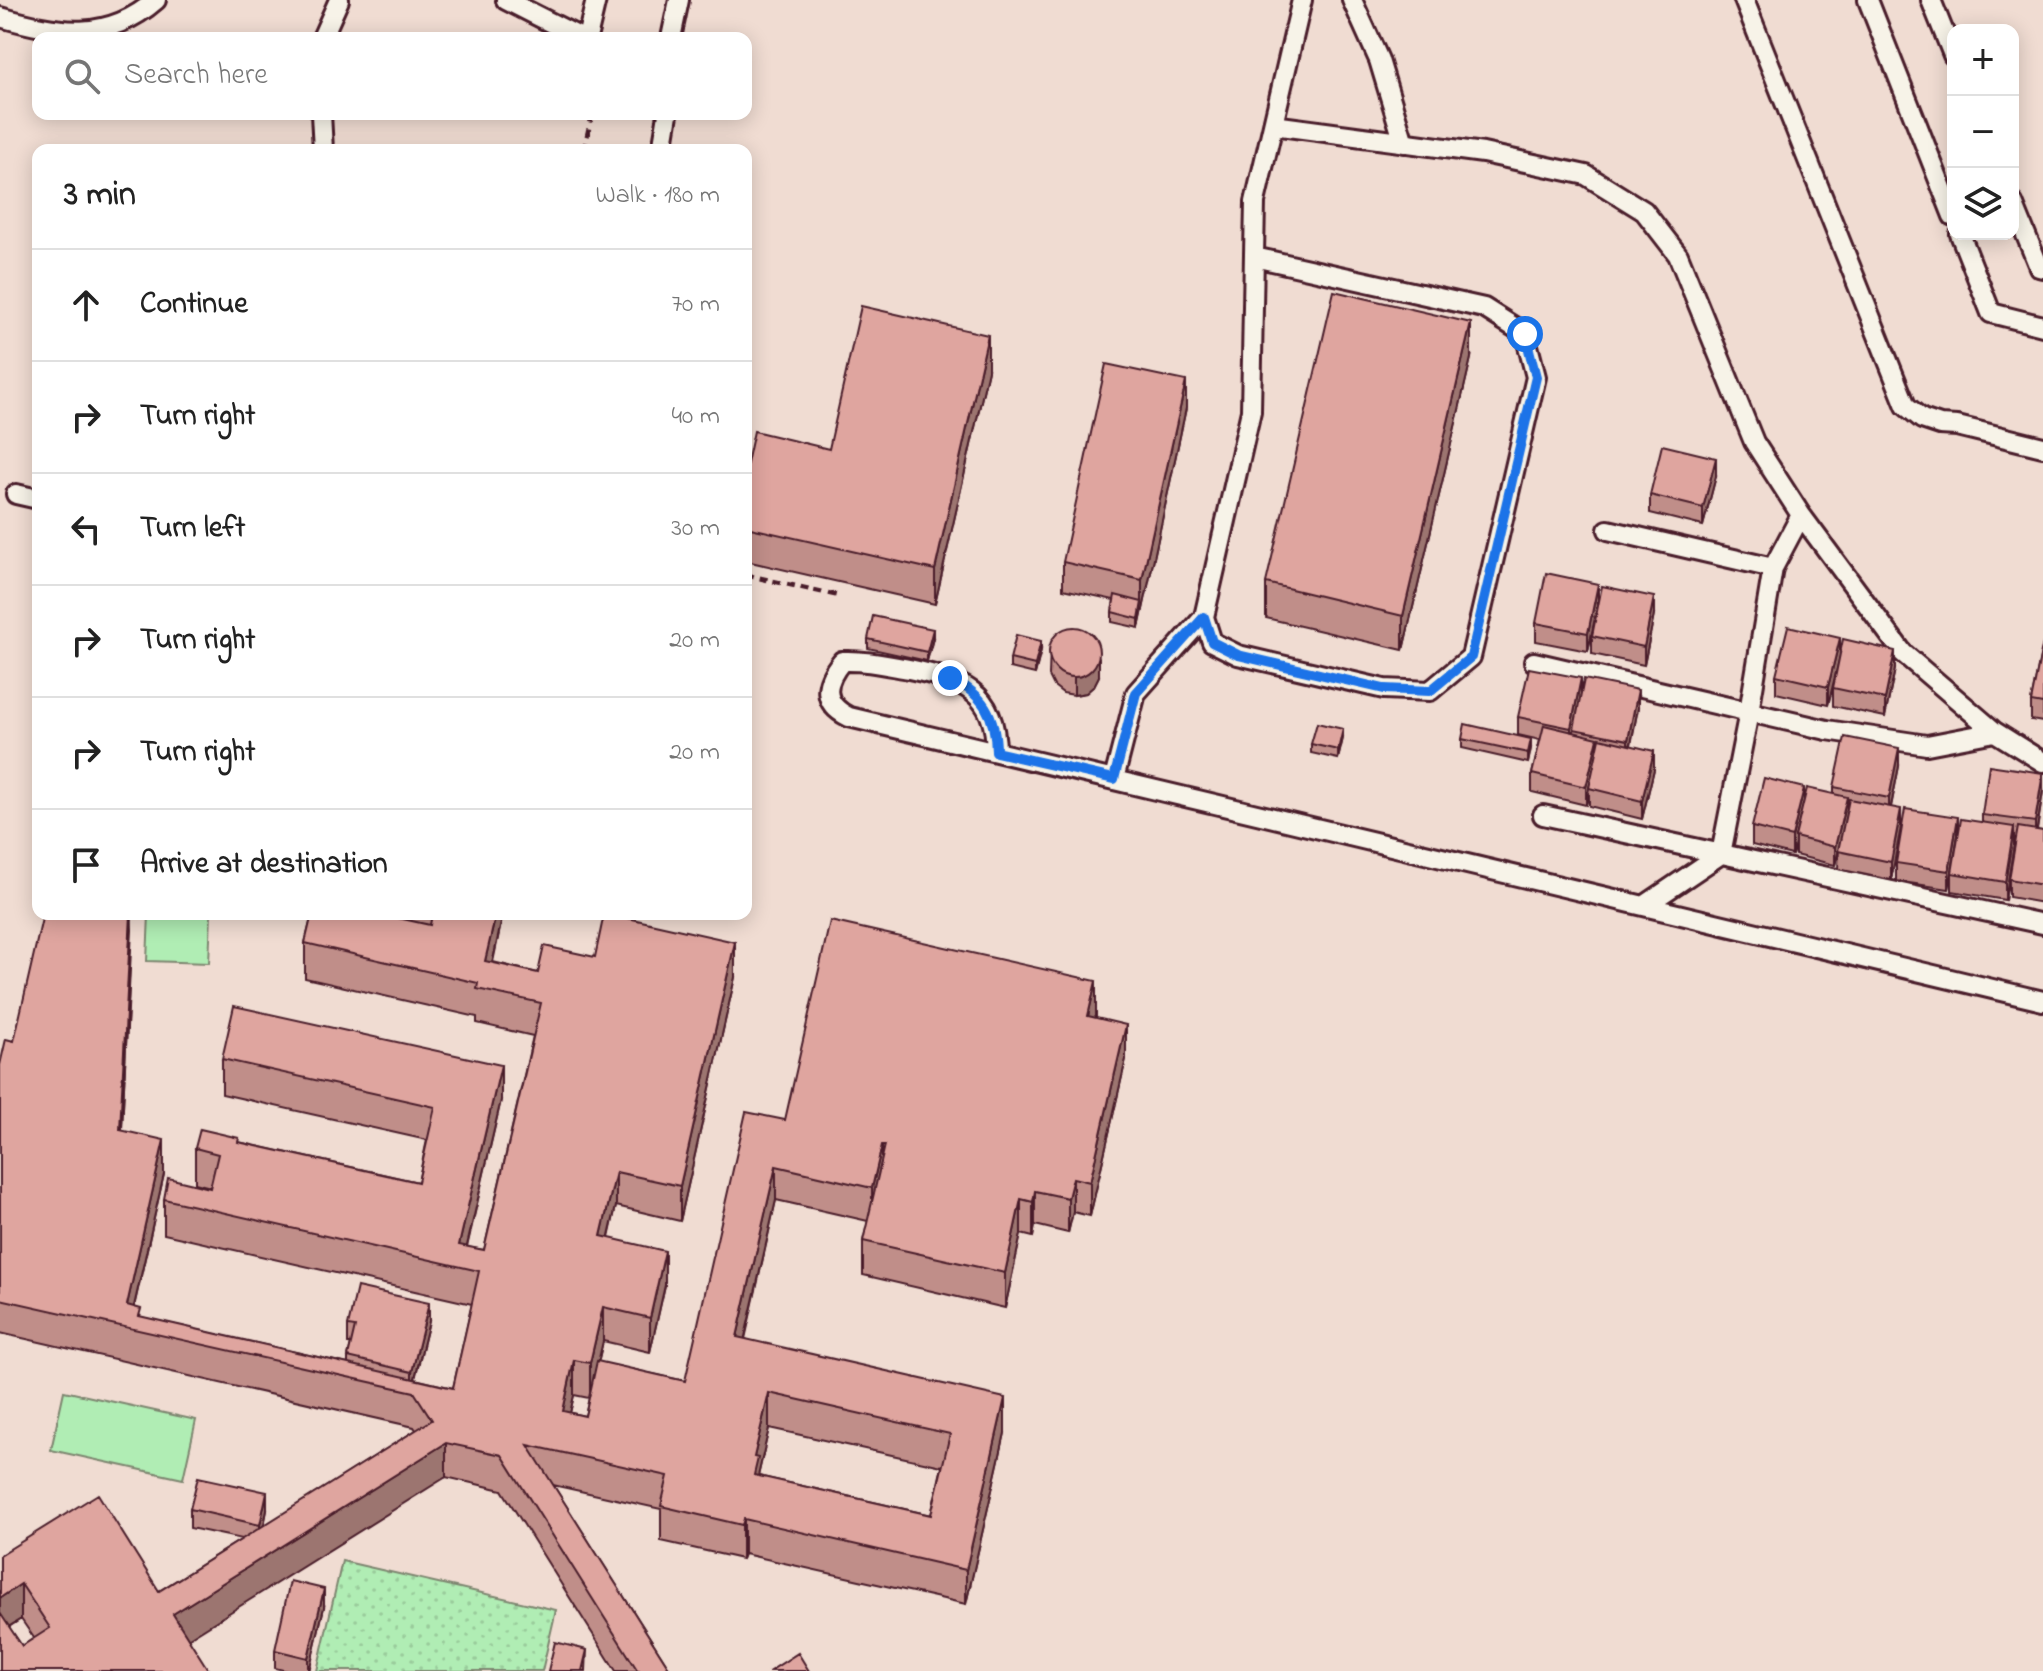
<!DOCTYPE html>
<html lang="en">
<head>
<meta charset="utf-8">
<style>
	:root { --surface:#fff; --page:#f2f2f2; --text:#222; --muted:#767676; --line:#e0e0e0 }
	body { margin:0; font-family:"Indie Flower",sans-serif; background:var(--page); color:var(--text) }
	.controls { position:absolute; right:24px; top:24px; display:grid; overflow:hidden; border-radius:16px; box-shadow:0 4px 20px #0003 }
	.controls button { width:72px; height:72px; display:grid; place-items:center; padding:0; border:0; border-bottom:2px solid var(--line); background:var(--surface); color:var(--text); font:40px sans-serif }
	.stop { position:absolute; width:24px; height:24px; margin:-18px; border:6px solid #1a73e8; border-radius:50%; background:#fff }
	.stop.end { background:#1a73e8; border-color:#fff; box-shadow:0 2px 8px #0008 }
	.list { margin:0; padding:0; list-style:none }
	h2 { display:flex; justify-content:space-between; align-items:center; height:104px; margin:0; padding:0 32px; font-size:34px }
	h2 small { font-size:26px; font-weight:400; color:var(--muted) }
	.list li { display:grid; grid-template-columns:52px 1fr auto; gap:24px; align-items:center; box-sizing:border-box; height:112px; padding:0 32px; border-top:2px solid var(--line) }
	.list b { display:block; font-size:30px; white-space:nowrap }
	.list em { font-size:26px; font-style:normal; color:var(--muted) }
	.icon { flex:none; width:44px; height:44px; fill:none; stroke:currentColor; stroke-width:2; stroke-linecap:round; stroke-linejoin:round }
	.map { position:relative; flex:none; width:2043px; height:1671px; overflow:hidden }
	.search { position:absolute; background:var(--surface); box-shadow:0 4px 20px #0003; left:32px; top:32px; width:720px; height:88px; display:flex; align-items:center; gap:20px; box-sizing:border-box; padding:0 28px; border-radius:16px; color:var(--muted); font-size:30px }
	.panel { position:absolute; background:var(--surface); box-shadow:0 4px 20px #0003; left:32px; top:144px; width:720px; height:776px; border-radius:16px }
	.map>svg:first-child { display:block }
</style>
</head>
<body>
<div class="map">
<svg width="2043" height="1671" viewBox="0 0 2043 1671">
	<defs>
		<pattern id="park-dots" width="8" height="8" patternUnits="userSpaceOnUse" patternTransform="scale(2)"><rect width="8" height="8" fill="#b0edb4"/><path d="M2 2h.1M6 6h.1" fill="none" stroke="#99cb9b" stroke-width="1.8" stroke-linecap="round"/></pattern>
	</defs>
	<rect width="100%" height="100%" fill="#f0dcd2"/>
	<filter id="ink" filterUnits="userSpaceOnUse"><feTurbulence type="fractalNoise" baseFrequency=".0125" numOctaves="2"/><feDisplacementMap in="SourceGraphic" scale="16" xChannelSelector="R" yChannelSelector="G"/><feConvolveMatrix kernelMatrix="1 2 1 2 8 2 1 2 1" color-interpolation-filters="sRGB"/></filter>
	<g filter="url(#ink)">
		<path fill="#b0edb4" stroke="#7d8670" stroke-width="2" d="M149,914H211L209,963L147,961Z
			M64,1391L196,1420L183,1479L51,1450Z"/>
		<path fill="url(#park-dots)" stroke="#7d8670" stroke-width="2" d="M342,1561L556,1610L542,1671H317Z"/>
		<g fill="none" stroke-linecap="round" stroke-linejoin="round">
			<g stroke="#4a1f2b" stroke-width="24">
				<path id="service" d="M506,0L581,38
					M1352,0L1379,60L1404,143
					M1744,0L1906,406L1922,419L1940,425L1957,426L2043,447
					M1868,0L1953,216
					M1931,0L1953,55
					M0,17C58,33 107,43 156,0
					M322,38L339,0
					M587,38L596,0
					M671,38L679,0
					M321,114L323,150
					M1273,125L1483,153L1586,175L1644,211L1678,255L1754,442L1801,515L1903,653L1995,732L2043,762
					M662,150L668,114
					M2013,203L2039,267L2043,268
					M1960,234L1991,313L2043,326
					M16,494L38,499
					M1608,530L1773,568
					M1204,617L1212,642L1238,655L1384,689L1430,691L1471,657L1536,377L1525,334L1484,308L1254,257
					M1534,662L1827,730L1927,745L1995,732
					M996,752C996,690 961,680 909,669C886,665 865,660 842,661C824,683 821,703 849,717L2043,1001
					M1114,779L1136,693L1204,617L1251,411L1255,202L1302,0
					M1543,815L2043,924
					M1644,906L1721,854L1749,712L1773,568L1801,515"/>
			</g>
			<path stroke="#4a1f2b" stroke-width="5" stroke-dasharray="8 6" stroke-linecap="butt" d="M584,150L592,114
				M746,575L840,596"/>
			<use href="#service" stroke="#f7f3e8" stroke-width="18"/>
		</g>
		<path fill="#c08e89" stroke="#4a1f2b" stroke-width="2" fill-rule="evenodd" d="M1471,358L1403,650L1266,618V583Z
			M988,370L935,604L746,561V468L829,449Z
			M1186,408L1139,628L1112,622V612L1114,600L1063,589V562Z
			M1716,476L1703,526L1650,513V495Z
			M1598,603L1588,651L1536,641V623Z
			M1654,615L1644,665L1592,654V636Z
			M933,638L927,661L868,648V639Z
			M2043,643V722L2031,720V702Z
			M1050,647L1099,676L1094,686L1086,693L1074,695L1063,693L1054,686L1049,676Z
			M1041,650L1035,674L1010,668V659Z
			M1840,654L1895,669L1885,717L1833,706V688L1836,672L1828,705L1776,693V675Z
			M1581,692L1638,708L1631,745L1654,769L1642,819L1589,806V794L1586,805L1532,792V774L1540,740L1518,735V717Z
			M1343,738L1338,759L1311,753V744Z
			M1462,739L1531,748L1528,763L1462,748Z
			M1899,766L1891,807L1901,827L1891,880L1838,869L1839,848L1835,865L1795,855V844L1792,855L1752,845V827L1804,799L1834,795V787Z
			M2043,791L2037,830L2043,831V903L2009,897V879L2016,838H2014V845L2005,900L1952,891V873L1982,822V815Z
			M1958,835L1949,889L1896,881V863Z
			M132,914L122,1130L164,1174L134,1307L141,1317L348,1364V1357L351,1344H348V1326L429,1321L415,1379L453,1388L472,1304L164,1234V1199L210,1188L211,1187L195,1183V1148L239,1142L418,1182L427,1140L222,1094V1059L501,1100L467,1247L484,1250L533,1036L477,1023V1017L305,978V943L312,914H503L493,962L538,973L595,957L735,977L680,1221L616,1206L609,1238L665,1285L650,1352L603,1341L598,1362L685,1381L785,1120L1096,1016V1018L1126,1059L1090,1216L1073,1212L1068,1233L1035,1225L1033,1237L1021,1234L1005,1308L863,1275V1241L868,1221L776,1200L745,1339L1005,1433L966,1604L744,1554L742,1559L661,1541V1509L553,1485L671,1671H616L502,1490L446,1477L0,1671V1555L159,1591L242,1539L190,1528V1509L267,1510L264,1526L416,1430L414,1427L0,1333V1065L14,1041ZM574,1395L589,1398L585,1416L570,1413ZM769,1428L942,1466L931,1515L758,1476ZM21,1619L34,1638L22,1646L9,1627Z
			M324,1607L309,1671H287L275,1668V1650Z"/>
		<path fill="#9c746f" stroke="#4a1f2b" stroke-width="2" d="M1471,323V358L1403,650V616Z
			M988,335V370L935,604V570Z
			M1186,381V408L1139,628V619L1142,603V580Z
			M1716,458V476L1703,526V508Z
			M1598,584V603L1588,651V633Z
			M1654,597V615L1644,665V647Z
			M933,629V638L927,661V652Z
			M1840,638V656L1828,705V687Z
			M1041,641V650L1035,674V665Z
			M1895,651V669L1885,717V699Z
			M1099,658V676L1094,686L1086,693L1074,695V677Z
			M1581,678V696L1571,746V728Z
			M1638,690V708L1628,758V740Z
			M1343,729V738L1338,759V750Z
			M1598,738V756L1589,788L1586,805V787Z
			M1531,739V748L1528,763V753Z
			M1899,748V766L1889,816V798Z
			M1654,751V769L1642,819V801Z
			M2043,773V791L2035,841V822Z
			M1804,788V806L1795,837V844L1792,855V837Z
			M1847,797V815L1835,865V847Z
			M1901,809V827L1891,880V862Z
			M1958,817V835L1949,889V871Z
			M2014,827V845L2005,900V882Z
			M131,914L132,930L120,1165V1130Z
			M496,914H503L486,991L485,961Z
			M735,942V977L680,1221V1186Z
			M1096,981V1016L1088,1051V1016Z
			M1126,1025V1059L1090,1216V1182Z
			M501,1065V1100L462,1267L459,1245Z
			M164,1140V1174L129,1328L127,1305Z
			M882,1145V1179L872,1222V1188Z
			M776,1166V1200L737,1372V1337Z
			M616,1172V1206L601,1271V1236Z
			M1073,1178V1212L1068,1233V1198Z
			M1035,1191V1225L1033,1237V1202Z
			M1021,1199V1234L1005,1308V1273Z
			M665,1251V1285L650,1352V1318Z
			M429,1303V1321L412,1390V1372Z
			M603,1307V1341L590,1398V1363Z
			M574,1360V1395L563,1445V1411Z
			M769,1393V1428L758,1476L754,1510V1457Z
			M1005,1398V1433L966,1604V1570Z
			M446,1443V1477L173,1648V1614Z
			M267,1492V1510L260,1543V1525Z
			M744,1519V1554L742,1559V1525Z
			M21,1584V1619L0,1632V1598Z
			M324,1589V1607L309,1671H308V1658Z
			M587,1650L586,1671H582Z"/>
		<path fill="#dfa59f" stroke="#4a1f2b" stroke-width="2" fill-rule="evenodd" d="M1334,291L1471,323L1403,616L1266,583Z
			M861,306L988,335L935,570L746,527V468L754,431L829,449Z
			M1106,364L1186,381L1142,580L1063,562Z
			M1662,445L1716,458L1703,508L1650,495Z
			M1546,573L1598,584L1588,633L1536,623Z
			M1602,586L1654,597L1644,647L1592,636Z
			M1115,595L1142,602L1139,619L1112,612Z
			M873,616L933,629L927,652L868,639Z
			M1788,626L1840,638L1828,687L1776,675Z
			M1049 652a25 25 0 1 1 50 0a25 25 0 1 1-50 0Z
			M1016,635L1041,641L1035,665L1010,659Z
			M1843,639L1895,651L1885,699L1833,688Z
			M2042,647L2043,648V704L2031,702Z
			M1529,668L1581,678L1571,728L1518,717Z
			M1584,679L1638,690L1628,740L1574,729Z
			M1317,723L1343,729L1338,750L1311,744Z
			M1465,724L1531,739L1528,753L1462,739Z
			M1544,725L1598,738L1586,787L1532,774Z
			M1845,737L1899,748L1889,798L1834,787Z
			M1600,738L1654,751L1642,801L1589,788Z
			M1989,765L2043,773L2035,822L1982,815Z
			M1764,778L1804,788L1792,837L1752,827Z
			M1807,788L1847,797L1835,847L1795,837Z
			M1849,799L1901,809L1891,862L1838,851Z
			M1905,809L1958,817L1949,871L1896,863Z
			M1961,819L2014,827L2005,882L1952,873Z
			M2018,827L2043,831V885L2009,879Z
			M43,914H131L120,1130L164,1140L127,1305L141,1309L139,1316L453,1388L479,1271L164,1199L168,1178L210,1188L218,1154L195,1148L200,1129L239,1138L238,1142L418,1182L435,1107L222,1059L234,1006L501,1065L459,1245L484,1250L541,1003L477,989L478,983L305,943L312,914H380L430,925L432,914H496L485,961L538,973L544,946L595,957L604,914H610L735,942L680,1186L616,1172L601,1236L665,1251L650,1318L603,1307L590,1363L574,1360L563,1411L585,1416L597,1361L685,1381L746,1112L785,1120L830,921L1096,981L1088,1016L1126,1025L1090,1182L1073,1178L1068,1198L1035,1191L1033,1202L1021,1199L1005,1273L863,1241L885,1145H882L872,1188L776,1166L737,1337L1005,1398L966,1570L744,1519L742,1525L661,1506L668,1476L528,1445L671,1671H638L502,1455L446,1443L173,1614L209,1671H0V1613L22,1646L50,1628L21,1584L0,1598V1555L98,1494L159,1591L432,1420L414,1392L0,1299V1065L6,1039L14,1041ZM769,1393L950,1434L931,1515L754,1475L758,1458L754,1457Z
			M357,1287L429,1303L412,1372L348,1357L355,1327L348,1326Z
			M198,1477L267,1492L260,1525L190,1509Z
			M290,1581L324,1589L308,1658L275,1650Z
			M555,1642L587,1650L582,1671H548Z
			M798,1653L809,1671H770Z"/>
	</g>
	<g fill="none" stroke-linecap="round" stroke-linejoin="round" filter="url(#ink)">
		<path stroke="#1a73e8" stroke-width="10" d="M950,678C983,694 996,715 996,752L1114,779L1136,693L1204,617L1212,642L1238,655L1384,689L1430,691L1471,657L1536,377L1525,334"/>
	</g>
</svg>
<div class="controls">
<button>+</button>
<button>−</button>
<button><svg class="icon" aria-label="layers" viewBox="0 0 24 24"><path d="M12 4l9 5-9 5-9-5zM3 14l9 5 9-5"/></svg></button>
</div>
<div class="stop" style="left:1525px;top:334px"></div>
<div class="stop end" style="left:950px;top:678px"></div>
<div class="search"><svg class="icon" aria-label="search" viewBox="0 0 24 24"><circle cx="10" cy="10" r="6"/><path d="M15 15l6 6"/></svg>Search here</div>
<section class="panel">
<h2>3 min<small>Walk · 180 m</small></h2>
<ul class="list">
<li><svg class="icon" aria-label="ahead" viewBox="0 0 24 24"><path d="M12 20V5M6 11l6-6 6 6"/></svg><div><b>Continue</b></div><em>70 m</em></li>
<li><svg class="icon" aria-label="right" viewBox="0 0 24 24"><path d="M7 20v-9h11M14 6l5 5-5 5"/></svg><div><b>Turn right</b></div><em>40 m</em></li>
<li><svg class="icon" aria-label="left" viewBox="0 0 24 24"><path d="M17 20v-9H6M10 6l-5 5 5 5"/></svg><div><b>Turn left</b></div><em>30 m</em></li>
<li><svg class="icon" aria-label="right" viewBox="0 0 24 24"><path d="M7 20v-9h11M14 6l5 5-5 5"/></svg><div><b>Turn right</b></div><em>20 m</em></li>
<li><svg class="icon" aria-label="right" viewBox="0 0 24 24"><path d="M7 20v-9h11M14 6l5 5-5 5"/></svg><div><b>Turn right</b></div><em>20 m</em></li>
<li><svg class="icon" aria-label="arrive" viewBox="0 0 24 24"><path d="M6 21V4h12l-3 4 3 4H6"/></svg><div><b>Arrive at destination</b></div></li>
</ul>
</section>
</div>
</body>
</html>
